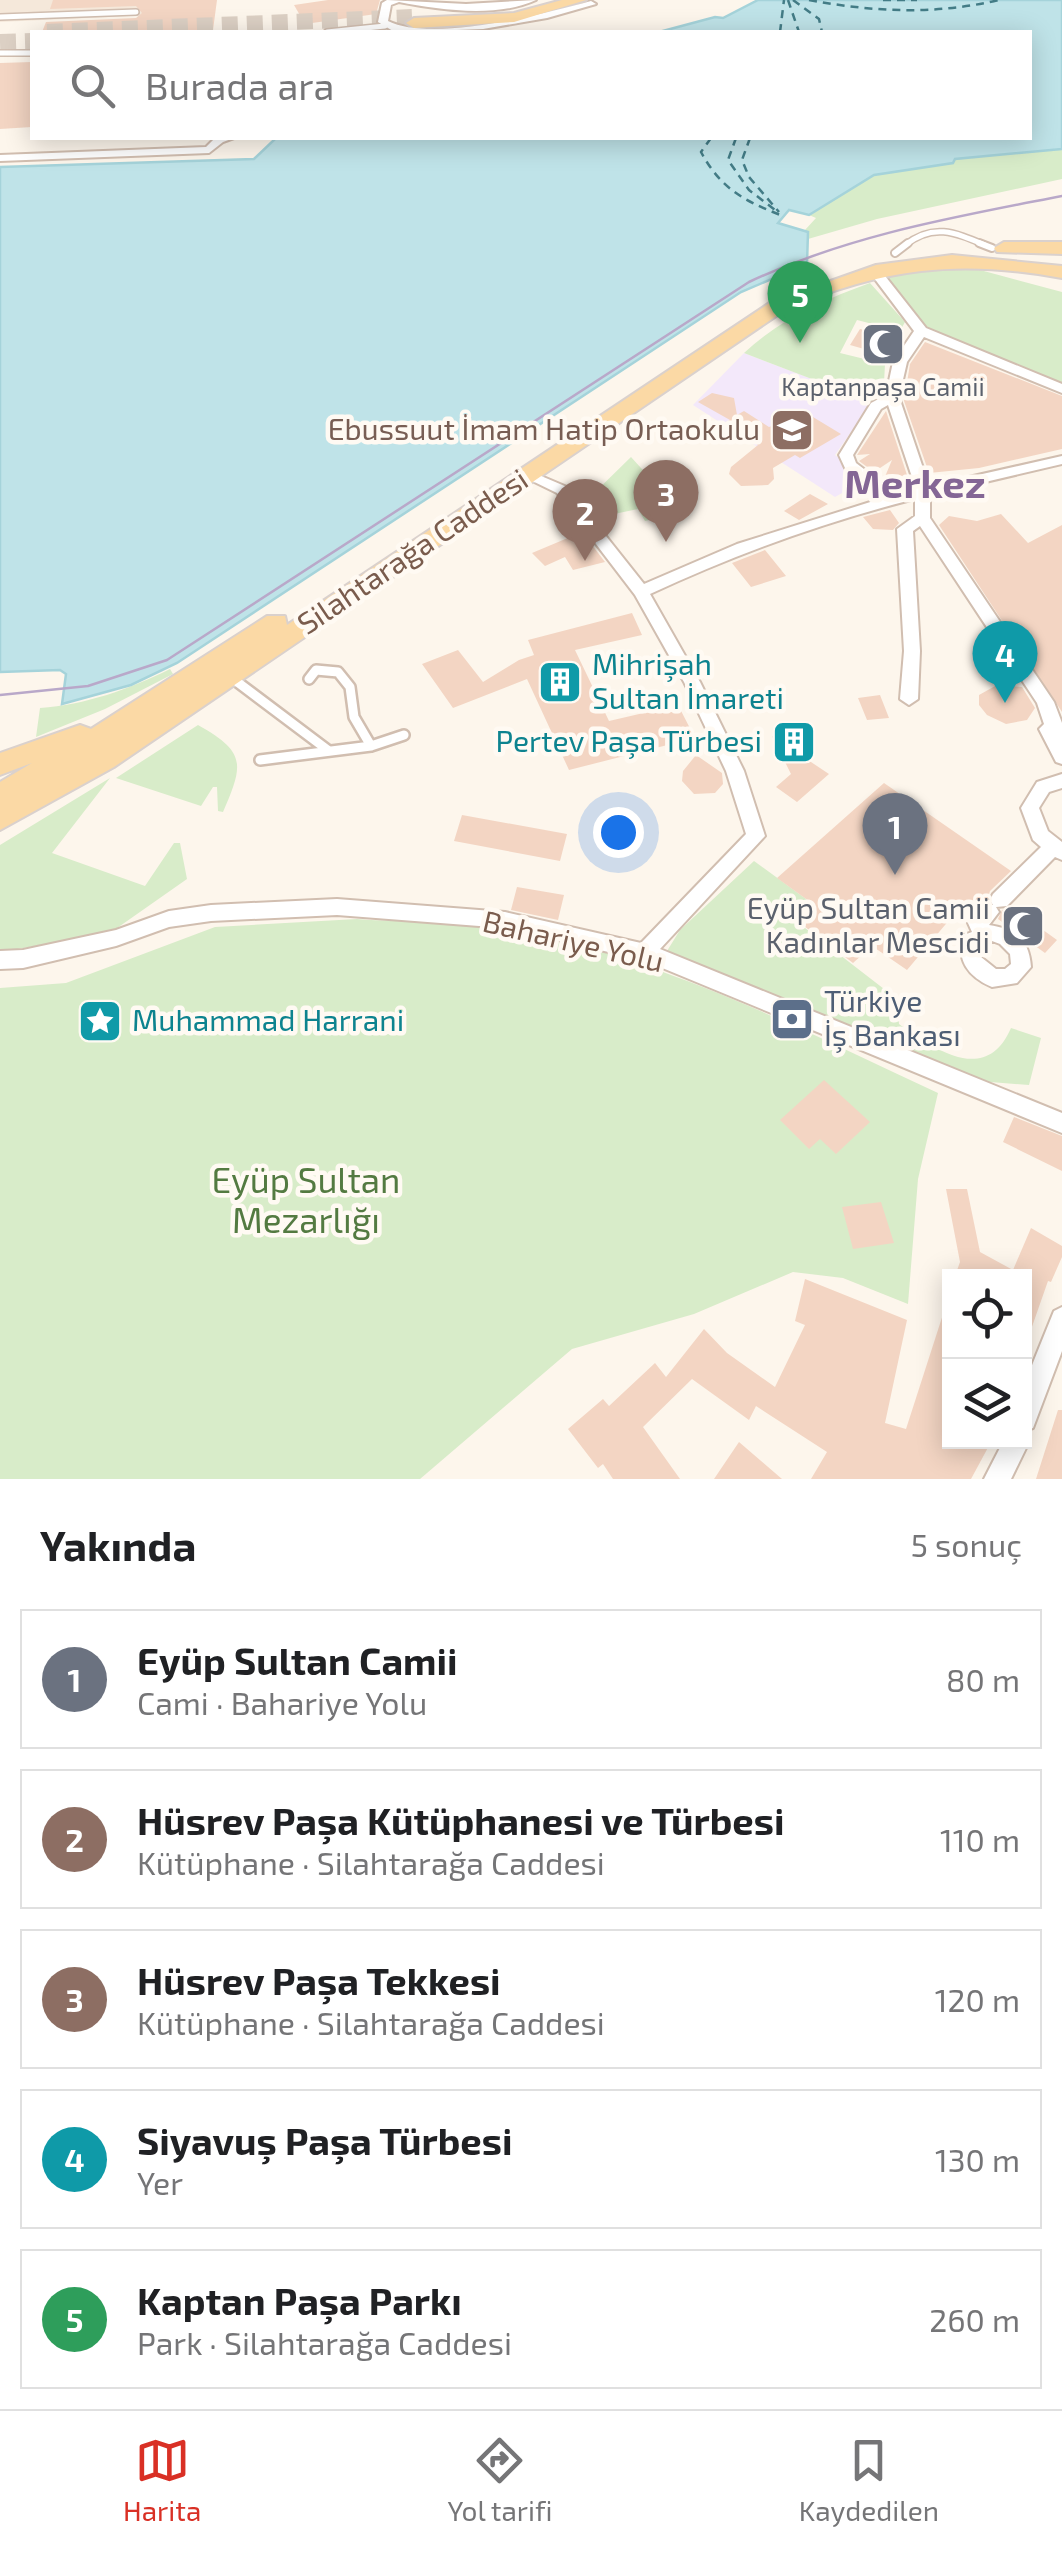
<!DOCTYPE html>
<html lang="tr">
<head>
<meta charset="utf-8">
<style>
	:root { --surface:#fff; --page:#f2f2f2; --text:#202124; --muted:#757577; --line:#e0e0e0; --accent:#d93025 }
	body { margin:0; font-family:"Exo 2",sans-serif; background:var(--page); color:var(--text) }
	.controls { position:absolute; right:30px; bottom:30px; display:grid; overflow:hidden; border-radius:0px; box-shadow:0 5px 25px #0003 }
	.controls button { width:90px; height:90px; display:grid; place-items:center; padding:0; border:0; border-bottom:2px solid var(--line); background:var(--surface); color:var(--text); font:50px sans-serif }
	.you { position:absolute; left:618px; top:832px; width:35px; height:35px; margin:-25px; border:8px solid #fff; border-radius:50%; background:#1a73e8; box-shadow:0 0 0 15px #1a73e833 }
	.badge { display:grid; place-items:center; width:65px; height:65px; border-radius:50%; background:var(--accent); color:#fff; font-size:32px; font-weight:700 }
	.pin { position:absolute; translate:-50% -82px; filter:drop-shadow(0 2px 5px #0008) }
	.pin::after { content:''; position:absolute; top:52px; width:35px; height:30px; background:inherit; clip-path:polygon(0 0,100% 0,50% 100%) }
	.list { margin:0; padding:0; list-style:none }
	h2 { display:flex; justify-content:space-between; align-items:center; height:130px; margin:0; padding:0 40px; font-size:42px }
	h2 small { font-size:32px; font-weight:400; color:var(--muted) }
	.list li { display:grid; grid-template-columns:65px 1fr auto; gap:30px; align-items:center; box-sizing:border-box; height:140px; margin:0 20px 20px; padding:0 20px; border:2px solid var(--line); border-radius:0px }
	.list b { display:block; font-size:38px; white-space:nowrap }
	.list p { margin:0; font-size:32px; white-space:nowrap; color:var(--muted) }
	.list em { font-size:32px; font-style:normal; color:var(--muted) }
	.icon { flex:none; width:55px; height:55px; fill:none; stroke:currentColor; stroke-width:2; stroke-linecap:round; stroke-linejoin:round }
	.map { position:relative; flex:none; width:1062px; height:1479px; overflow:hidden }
	.search { position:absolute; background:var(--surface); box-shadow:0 5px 25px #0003; left:30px; right:30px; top:30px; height:110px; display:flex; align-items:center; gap:25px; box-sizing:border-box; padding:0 35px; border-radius:0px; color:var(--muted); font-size:38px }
	.sheet { height:930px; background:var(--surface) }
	nav { display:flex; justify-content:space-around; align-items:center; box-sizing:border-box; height:140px; border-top:2px solid var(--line); background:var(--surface); font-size:28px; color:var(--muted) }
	nav a { display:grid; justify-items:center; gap:5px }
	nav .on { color:var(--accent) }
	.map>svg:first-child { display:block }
</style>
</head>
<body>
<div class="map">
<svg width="1062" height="1479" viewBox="0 0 1062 1479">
	<rect width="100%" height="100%" fill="#fdf6ec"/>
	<path fill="#f5e8da" d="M0,0H180L172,14L0,22Z"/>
	<path fill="#f3e8fa" d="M744,353L872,402L835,455L867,479L835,497L693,405Z"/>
	<path fill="#d8ecc9" d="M1062,149V179L877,219L808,239L805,230L816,218L809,215L874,175L952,163L955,159Z
		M947,266L969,267L1062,292V385L917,332L881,276Z
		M870,283L905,322L900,331L857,320L840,353L885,364L884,383L872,402L744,353C782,318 823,300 870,283Z
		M631,457L681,512L645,521L638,509L595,518L585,502Z
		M170,669L173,674L105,709L36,737L40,708C85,705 130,689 170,669Z
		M198,725C246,752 244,764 223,812L218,811L217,787H213L201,806L116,778Z
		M110,778L52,853L145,886L174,843H180L187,879L110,933L0,952V845Z
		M754,861L813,904L796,921L897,999L899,1024C934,1049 986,1086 1011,1028L1041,1038L1029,1085L978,1081L761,993L667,951L680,930Z
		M357,919C409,923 467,920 518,931C666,960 803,1030 938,1093L918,1179L908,1304L843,1278L793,1272L694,1314L572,1349L420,1479H0V988L66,983L215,927Z"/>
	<path fill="#bfe3e8" stroke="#a5d3da" stroke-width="2.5" d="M758,0H1062V149L955,159L953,163L874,175L809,215L789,210L778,223L808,232L807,264L741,292L177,663L131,685L62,704L66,674L60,670L0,672V167L254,159L276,138H1030V32H659L715,17L723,18Z"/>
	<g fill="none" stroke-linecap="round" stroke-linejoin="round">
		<path stroke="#437c86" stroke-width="2.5" stroke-dasharray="8 6" stroke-linecap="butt" d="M788,0L799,32
			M793,0L819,19L822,32
			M809,0C873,12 935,15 999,0
			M883,0H917
			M780,32L784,0
			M711,138L701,152C721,189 744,201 783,216
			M736,138L728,160L749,190L779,213
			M750,138L742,160L749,177L779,212"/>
	</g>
	<path fill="#f3d5c3" d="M53,0H217L213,30L42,32L46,22L136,18L142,13L136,6L50,9Z
		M328,0H380L376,14L305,24L294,5Z
		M32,62V127L0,129V63Z
		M860,329L879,333L904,339L892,357L850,345Z
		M925,342L1062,396V449L979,468L929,473L904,401L910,364Z
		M712,393L734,398L737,415L744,411L769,427L808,414L841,434L800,458L795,455L773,468L774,479L768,485L741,486L729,474L731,467L758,445L724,423L730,420L698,402Z
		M886,411L907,475H904L908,485L896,489L884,479L892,460L874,472L859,461L870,454L857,455Z
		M810,494L828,504L799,520L784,511Z
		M890,510L899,523L893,530L873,529L863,517Z
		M1001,514L1028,543L1062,525V712L939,525L949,516L977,521Z
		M582,532L605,562L573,570L565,557L545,566L532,553Z
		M765,550L786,576L751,587L732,563Z
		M632,613L642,635L575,650L609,721L678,705L695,738L569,770L527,679L453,708L422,664L458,650L483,682L519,660L534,655L528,640Z
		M997,685L1022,687L1035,708L1027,720L1006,724L987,715L979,705V695Z
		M880,695L889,718L867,720L858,698Z
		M772,736L829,774L797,802L776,787L791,774Z
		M696,755L722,773L723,784L715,793L694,794L682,781L683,771Z
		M884,783L1011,871L990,891L987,901L970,913L956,912L907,970L872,946L853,963L796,920L813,904L777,878Z
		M462,815L567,834L560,861L454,841Z
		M517,887L564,895L558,920L511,910Z
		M1011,907L1057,940L1045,953L998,919L1002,910Z
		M824,1080L870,1122L836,1154L820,1139L809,1149L780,1120Z
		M1014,1117L1062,1136V1171L1003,1142Z
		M946,1189H967L980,1252L1013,1270L1031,1228L1062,1246V1257L1051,1282L1048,1281L1027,1341L1024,1276H955L960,1262Z
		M881,1202L894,1243L853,1249L842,1207Z
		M805,1279L907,1320L885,1423L906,1429L946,1305L950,1306V1442H991L971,1479H811L827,1452L756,1406L749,1420L692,1379L643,1427L680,1479H613L603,1464L598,1468L568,1429L603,1399L609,1406L655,1363L666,1377L704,1329L727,1353L775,1387L805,1325L795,1321Z
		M1058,1410H1062V1479H1036Z
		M739,1442L782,1479H714Z"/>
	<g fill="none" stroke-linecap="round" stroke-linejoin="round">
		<path stroke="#dcd0c4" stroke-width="16" stroke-dasharray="16 9" stroke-linecap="butt" d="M47,32L412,17
			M0,42L32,41"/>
		<g stroke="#d1beb0" stroke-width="8">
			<path id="lane-far2" d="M0,17L136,12
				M327,32L385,26
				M0,53H32
				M905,245C933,223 954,232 985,245"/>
		</g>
		<g stroke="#d1beb0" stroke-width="10">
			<path id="lane-far1" d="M979,243L992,248
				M895,253L908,243"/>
		</g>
		<g stroke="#d1beb0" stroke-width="14">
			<path id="lane" d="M232,678L329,751
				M309,679L316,670L338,672L350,687L354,717L371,746
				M260,760L371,746L404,735"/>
		</g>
		<g stroke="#d1beb0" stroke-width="4">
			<path id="street" d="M387,0L466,4L536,0C497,18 440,10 399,2L391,5L388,21C432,43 543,14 591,1L596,4L547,18L483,29L404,32L393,31L378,22L382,3Z
				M215,138H234L223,142L209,153L0,161V155L206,147Z
				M874,266L878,267L926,328L1062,384V393L924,337L907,362L899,397L929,486L1062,456V464L930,495V518L1054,702L1062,723V764L1056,762L1039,729L1044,724L1037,703L920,526L913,531L920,651L918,699L909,705L900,699L904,651L897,529L915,516V499C824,522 736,554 650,594L700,682L744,771L765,836L660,949L1062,1113V1133L643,960L505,928L337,915L211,921L169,927L116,946L23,968L0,969V951L23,950L116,930L169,911L211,905L337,899L505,912L641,943L746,834L726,771L684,682L635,595L557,493L520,475L527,470L567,487L644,584L737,544L883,498L845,468L839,455L871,403L886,395L893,362L914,331L868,270ZM888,405L916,489L897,494L856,463L853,455L881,409Z
				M1062,774V788L1049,792L1039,808L1048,831L1062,842V860L1055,857L1007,906L996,907L999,912L989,925C1015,929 1029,938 1031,967L1017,983L992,987C969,977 955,960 964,935L972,932L968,923C973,914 982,902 993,905L990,900L993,894L1041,847L1033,840L1021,808L1037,782ZM992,941L1000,944L1010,954L1011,964L1005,969H996L981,957V946Z
				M1062,1307V1351L1033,1428L1024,1431V1385L1054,1311Z
				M1025,1433L1029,1442L1011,1479H984L1003,1442H1024Z"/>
		</g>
		<g stroke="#dad1cd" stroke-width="4">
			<path id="primary" d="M562,0H586L514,22L414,28L406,23L414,18L514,13Z
				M1004,242H1062V254L997,252L994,248Z
				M952,255L1062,266V278C958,259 882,268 785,310L114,767L0,830V782L32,763L0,775V753L80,725L91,729L267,616H285L287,625L771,302L876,265Z"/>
		</g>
		<use href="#lane-far2" stroke="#fff" stroke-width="5"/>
		<use href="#lane-far1" stroke="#fff" stroke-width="6"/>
		<use href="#lane" stroke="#fff" stroke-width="9"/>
		<use href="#street" fill="#fff" fill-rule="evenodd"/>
		<use href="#primary" fill="#fbd9a5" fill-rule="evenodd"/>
		<path stroke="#b9a8c9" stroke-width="2.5" d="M0,695L88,686L167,660L749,282C849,235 955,217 1062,196"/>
	</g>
	<defs>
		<g id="mosque-square" transform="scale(2.25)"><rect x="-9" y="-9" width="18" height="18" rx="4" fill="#6b7280" stroke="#fffaf3"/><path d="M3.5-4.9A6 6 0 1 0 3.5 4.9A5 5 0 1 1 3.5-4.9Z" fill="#fff"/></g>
		<g id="school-square" transform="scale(2.25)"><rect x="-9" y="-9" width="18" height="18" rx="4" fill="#8d6e63" stroke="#fffaf3"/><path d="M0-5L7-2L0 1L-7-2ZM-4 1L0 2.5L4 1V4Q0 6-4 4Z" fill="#fff"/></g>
		<g id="building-square" transform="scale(2.25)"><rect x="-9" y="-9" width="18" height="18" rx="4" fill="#0f9aa8" stroke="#fffaf3"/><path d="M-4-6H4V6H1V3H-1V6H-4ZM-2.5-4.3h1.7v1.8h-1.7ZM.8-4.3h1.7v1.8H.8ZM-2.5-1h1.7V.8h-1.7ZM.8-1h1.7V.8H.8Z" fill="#fff"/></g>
		<g id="bank-square" transform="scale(2.25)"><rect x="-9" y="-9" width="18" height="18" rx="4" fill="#5c6f8a" stroke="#fffaf3"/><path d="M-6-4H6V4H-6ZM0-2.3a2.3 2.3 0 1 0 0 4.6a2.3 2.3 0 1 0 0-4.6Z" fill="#fff"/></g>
		<g id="sight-square" transform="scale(2.25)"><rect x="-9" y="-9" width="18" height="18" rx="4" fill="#0f9aa8" stroke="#fffaf3"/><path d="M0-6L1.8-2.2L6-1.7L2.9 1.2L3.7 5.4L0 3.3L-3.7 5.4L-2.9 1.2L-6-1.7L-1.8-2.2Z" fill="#fff"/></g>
	</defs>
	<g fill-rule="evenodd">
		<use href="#mosque-square" x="883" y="344"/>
		<use href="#school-square" x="792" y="430"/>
		<use href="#building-square" x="560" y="682"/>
		<use href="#building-square" x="794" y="742"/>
		<use href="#mosque-square" x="1023" y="926"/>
		<use href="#bank-square" x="792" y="1019"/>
		<use href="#sight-square" x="100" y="1021"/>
	</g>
	<g text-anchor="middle" stroke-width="9" stroke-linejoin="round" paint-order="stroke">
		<g font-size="25" fill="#5b616d" stroke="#fffaf3">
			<text x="883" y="396">Kaptanpaşa Camii</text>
		</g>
		<g font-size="30" fill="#785e54" stroke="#fffaf3" text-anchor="end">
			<text x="760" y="440">Ebussuut İmam Hatip Ortaokulu</text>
		</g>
		<g font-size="30" fill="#7a5c4d" stroke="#fffaf3">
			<text transform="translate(413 552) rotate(-34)" y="10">Silahtarağa Caddesi</text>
			<text transform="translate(573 942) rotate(13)" y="10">Bahariye Yolu</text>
		</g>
		<g font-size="30" fill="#0d838f" stroke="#fffaf3" text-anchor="start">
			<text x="592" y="675">Mihrişah<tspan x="592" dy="34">Sultan İmareti</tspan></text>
			<text x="762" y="752" text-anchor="end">Pertev Paşa Türbesi</text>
			<text x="132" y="1031">Muhammad Harrani</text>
		</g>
		<g font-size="30" fill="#5b616d" stroke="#fffaf3" text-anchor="end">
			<text x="990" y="919">Eyüp Sultan Camii<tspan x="990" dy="34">Kadınlar Mescidi</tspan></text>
		</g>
		<g font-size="30" fill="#4e5e75" stroke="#fffaf3" text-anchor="start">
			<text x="824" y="1012">Türkiye<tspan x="824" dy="34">İş Bankası</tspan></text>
		</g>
		<g font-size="35" fill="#537a41" stroke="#fffaf3">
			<text x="306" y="1193">Eyüp Sultan<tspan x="306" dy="40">Mezarlığı</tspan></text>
		</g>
		<g font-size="40" font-weight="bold" fill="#846695" stroke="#fffaf3">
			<text x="915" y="498">Merkez</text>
		</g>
	</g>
</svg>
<div class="controls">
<button><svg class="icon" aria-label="locate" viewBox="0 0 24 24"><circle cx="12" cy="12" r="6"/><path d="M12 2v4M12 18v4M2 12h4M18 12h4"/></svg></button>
<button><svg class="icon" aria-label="layers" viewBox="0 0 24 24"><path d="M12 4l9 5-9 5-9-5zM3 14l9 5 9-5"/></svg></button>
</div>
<div class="you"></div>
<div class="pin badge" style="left:895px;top:875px;background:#6b7280">1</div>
<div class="pin badge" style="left:585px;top:561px;background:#8d6e63">2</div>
<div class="pin badge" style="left:666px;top:542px;background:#8d6e63">3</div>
<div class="pin badge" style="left:1005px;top:703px;background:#0f9aa8">4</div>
<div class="pin badge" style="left:800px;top:343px;background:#2e9e5b">5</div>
<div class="search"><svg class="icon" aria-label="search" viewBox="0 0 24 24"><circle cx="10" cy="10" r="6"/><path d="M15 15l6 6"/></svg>Burada ara</div>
</div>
<section class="sheet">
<h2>Yakında<small>5 sonuç</small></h2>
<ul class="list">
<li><span class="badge" style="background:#6b7280">1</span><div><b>Eyüp Sultan Camii</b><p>Cami · Bahariye Yolu</p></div><em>80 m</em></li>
<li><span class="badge" style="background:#8d6e63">2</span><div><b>Hüsrev Paşa Kütüphanesi ve Türbesi</b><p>Kütüphane · Silahtarağa Caddesi</p></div><em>110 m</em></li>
<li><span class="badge" style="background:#8d6e63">3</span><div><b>Hüsrev Paşa Tekkesi</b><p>Kütüphane · Silahtarağa Caddesi</p></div><em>120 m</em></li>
<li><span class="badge" style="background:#0f9aa8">4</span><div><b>Siyavuş Paşa Türbesi</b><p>Yer</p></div><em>130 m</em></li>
<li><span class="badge" style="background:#2e9e5b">5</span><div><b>Kaptan Paşa Parkı</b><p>Park · Silahtarağa Caddesi</p></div><em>260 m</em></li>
</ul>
</section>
<nav>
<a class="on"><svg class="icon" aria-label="map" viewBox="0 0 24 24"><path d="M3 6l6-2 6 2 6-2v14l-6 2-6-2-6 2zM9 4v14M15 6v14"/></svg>Harita</a>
<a><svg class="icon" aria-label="directions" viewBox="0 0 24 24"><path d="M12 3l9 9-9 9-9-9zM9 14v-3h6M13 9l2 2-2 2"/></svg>Yol tarifi</a>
<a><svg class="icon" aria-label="saved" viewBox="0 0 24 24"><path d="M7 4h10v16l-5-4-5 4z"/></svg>Kaydedilen</a>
</nav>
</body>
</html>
